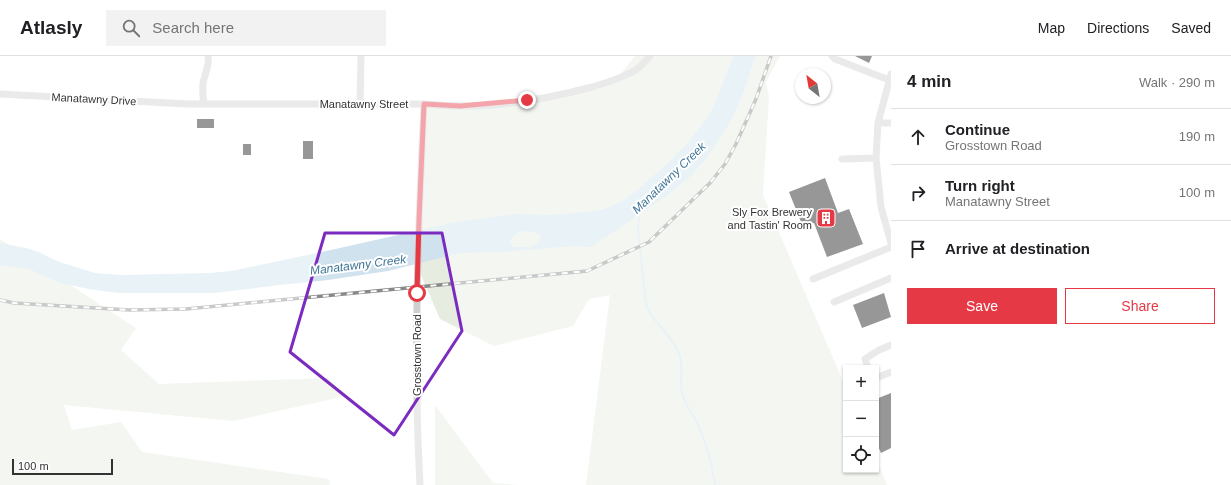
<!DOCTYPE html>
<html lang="en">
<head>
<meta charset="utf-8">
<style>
	:root { --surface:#fff; --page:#f2f2f2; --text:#202124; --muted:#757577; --line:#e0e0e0; --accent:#e63946 }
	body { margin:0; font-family:Arial,sans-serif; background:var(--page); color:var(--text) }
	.controls { position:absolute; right:12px; bottom:12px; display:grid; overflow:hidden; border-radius:0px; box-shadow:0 1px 3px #0004 }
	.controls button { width:36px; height:36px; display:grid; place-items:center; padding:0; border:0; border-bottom:1px solid var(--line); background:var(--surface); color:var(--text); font:20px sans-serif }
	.compass { position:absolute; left:795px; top:12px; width:36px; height:36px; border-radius:50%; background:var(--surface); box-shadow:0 1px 3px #0004; rotate:329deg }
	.scale { position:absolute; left:12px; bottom:10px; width:101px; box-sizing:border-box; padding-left:4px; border:2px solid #333; border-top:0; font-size:11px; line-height:14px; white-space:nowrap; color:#333; -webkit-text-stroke:3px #fff; paint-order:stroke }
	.stop { position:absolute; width:12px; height:12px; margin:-9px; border:3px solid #e63946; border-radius:50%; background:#fff }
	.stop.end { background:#e63946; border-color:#fff; box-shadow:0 1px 4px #0008 }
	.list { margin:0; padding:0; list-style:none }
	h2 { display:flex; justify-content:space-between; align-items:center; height:52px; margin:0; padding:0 16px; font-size:17px }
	h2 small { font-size:13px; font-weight:400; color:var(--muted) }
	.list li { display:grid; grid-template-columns:26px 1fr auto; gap:12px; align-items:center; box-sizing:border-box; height:56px; padding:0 16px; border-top:1px solid var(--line) }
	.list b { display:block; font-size:15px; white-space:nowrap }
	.list p { margin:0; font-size:13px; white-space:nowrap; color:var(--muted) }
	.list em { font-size:13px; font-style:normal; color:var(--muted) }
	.actions { display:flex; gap:8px; padding:12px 16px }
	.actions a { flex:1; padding:9px 0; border:1px solid var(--accent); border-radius:0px; text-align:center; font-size:14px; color:var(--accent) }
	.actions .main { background:var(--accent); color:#fff }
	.icon { flex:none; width:22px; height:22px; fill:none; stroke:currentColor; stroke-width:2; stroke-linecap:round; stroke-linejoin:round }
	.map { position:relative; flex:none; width:891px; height:429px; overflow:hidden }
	header { display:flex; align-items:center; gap:24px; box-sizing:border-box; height:56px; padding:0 20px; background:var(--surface); border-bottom:1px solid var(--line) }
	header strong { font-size:19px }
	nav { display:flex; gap:22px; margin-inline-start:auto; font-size:14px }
	.search { width:280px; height:36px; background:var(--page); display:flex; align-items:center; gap:10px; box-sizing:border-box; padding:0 14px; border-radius:0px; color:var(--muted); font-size:15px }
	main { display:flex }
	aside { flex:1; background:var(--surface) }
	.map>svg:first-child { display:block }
</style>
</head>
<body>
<header>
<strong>Atlasly</strong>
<div class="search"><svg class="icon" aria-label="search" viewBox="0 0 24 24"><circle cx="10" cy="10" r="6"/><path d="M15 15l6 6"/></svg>Search here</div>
<nav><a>Map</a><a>Directions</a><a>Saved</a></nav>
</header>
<main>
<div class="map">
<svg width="891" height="429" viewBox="0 0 891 429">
	<rect width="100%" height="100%" fill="#fff"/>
	<path fill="#e6ecdf" d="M635,0H780L766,26L769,41L763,139L846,332V414H876V402L887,429H586L610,239L589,243L573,270L494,290L440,263L418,212L424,48L527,44L616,24Z
		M0,183L136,272L121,294L159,328L327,322L346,340L233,365L64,349L72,374L121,366L142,396L329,423L330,429H0Z
		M435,349L493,427L519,429H435Z"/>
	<path fill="#cfe2ee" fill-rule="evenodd" d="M734,0H755L744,35L734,59L726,73L706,103L692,119L668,139L591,191L574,190L498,196L460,197L388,215L328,224L279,229L215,237H118L89,233L60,227L29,213L0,209V187L26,192L39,196L50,202L63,207L95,217L122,219L210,217L231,215L331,194L451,167L513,158L551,159L588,156L604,153L619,147L634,137L667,108L686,89L706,64L712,54ZM528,175L536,177L540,180V184L537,188L529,191H513L510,186L511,182L519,176Z"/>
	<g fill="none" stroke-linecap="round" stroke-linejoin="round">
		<path stroke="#cfe2ee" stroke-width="2" d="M639,158L638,172L645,241C646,247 647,253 651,258C658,271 671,279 678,295C685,309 678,325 683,340C686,350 693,358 697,367C707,387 712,407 715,429"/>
	</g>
	<path fill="#1a1a1a" d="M855,0H872L869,7Z
		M197,63H214V72H197Z
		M303,85H313V103H303Z
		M243,88H251V99H243Z
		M825,122L838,157L849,153L863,188L827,201L814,167L803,171L789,136Z
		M884,237L891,261L862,272L853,249Z
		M891,337V392L881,397L876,385V343Z"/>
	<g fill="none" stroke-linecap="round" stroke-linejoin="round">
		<path stroke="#d0d0d0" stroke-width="7" d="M832,0L835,3L889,24
			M891,18L878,67L876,102L881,151L891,187
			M0,38L188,48H424C436,49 448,50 460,50C504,51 550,42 592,31C606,27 619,23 632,16C639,13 645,6 650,0
			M204,48C203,41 202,35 203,28C204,18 210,10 208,0
			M360,48L361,0
			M878,67H891
			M842,103L876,102
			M813,223L891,191
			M834,246L891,222
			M868,312L865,303L879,294L891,289
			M876,322L891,316
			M420,429C413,302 418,175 424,48"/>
		<g stroke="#888" stroke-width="3.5">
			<path id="rail" d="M0,244L14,247L129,254L186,253L587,215L649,186L710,127L725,108L736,88L756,43L771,0"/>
		</g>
		<use href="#rail" stroke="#fff" stroke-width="2" stroke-dasharray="6" stroke-linecap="butt"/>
	</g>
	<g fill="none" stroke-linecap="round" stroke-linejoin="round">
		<path stroke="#e63946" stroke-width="5" d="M417,237L419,164L424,48L460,50L527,44"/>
	</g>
	<path d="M0 0H891V429H0ZM325,177H442L462,275L394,379L290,296Z" fill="#fff" fill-opacity=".55" fill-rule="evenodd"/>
	<path fill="none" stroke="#7b2cbf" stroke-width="3" stroke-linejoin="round" d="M325,177H442L462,275L394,379L290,296Z"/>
	<defs>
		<g id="building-square" transform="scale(1)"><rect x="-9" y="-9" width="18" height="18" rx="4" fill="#e63946" stroke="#fff"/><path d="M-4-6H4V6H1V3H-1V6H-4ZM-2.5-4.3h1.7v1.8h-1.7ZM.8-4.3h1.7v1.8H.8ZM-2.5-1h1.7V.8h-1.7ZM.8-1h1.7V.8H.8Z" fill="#fff"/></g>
	</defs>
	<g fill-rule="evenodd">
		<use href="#building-square" x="826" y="162"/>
	</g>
	<g text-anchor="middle" stroke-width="4" stroke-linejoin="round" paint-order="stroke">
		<g font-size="11" fill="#333" stroke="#fff">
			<text transform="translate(94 43) rotate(3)" y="4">Manatawny Drive</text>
			<text x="364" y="52">Manatawny Street</text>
			<text transform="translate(417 299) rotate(-90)" y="4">Grosstown Road</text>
		</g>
		<g font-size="11" fill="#333" stroke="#fff" text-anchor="end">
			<text x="812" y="160">Sly Fox Brewery<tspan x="812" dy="13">and Tastin' Room</tspan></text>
		</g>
		<g font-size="12" font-style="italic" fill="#3f7597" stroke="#fff">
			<text transform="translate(669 122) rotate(-44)" y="4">Manatawny Creek</text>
			<text transform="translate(358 209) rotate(-7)" y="4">Manatawny Creek</text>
		</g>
	</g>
</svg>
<div class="controls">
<button>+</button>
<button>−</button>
<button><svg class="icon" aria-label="locate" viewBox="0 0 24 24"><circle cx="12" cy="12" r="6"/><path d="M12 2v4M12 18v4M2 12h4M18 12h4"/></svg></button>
</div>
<svg class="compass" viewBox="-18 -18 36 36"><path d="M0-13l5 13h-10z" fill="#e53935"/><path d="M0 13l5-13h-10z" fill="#757577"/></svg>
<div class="scale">100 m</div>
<div class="stop" style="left:417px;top:237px"></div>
<div class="stop end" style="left:527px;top:44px"></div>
</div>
<aside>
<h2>4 min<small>Walk · 290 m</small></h2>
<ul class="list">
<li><svg class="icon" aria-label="ahead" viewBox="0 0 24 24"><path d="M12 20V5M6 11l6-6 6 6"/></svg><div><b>Continue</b><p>Grosstown Road</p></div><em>190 m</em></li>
<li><svg class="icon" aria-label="right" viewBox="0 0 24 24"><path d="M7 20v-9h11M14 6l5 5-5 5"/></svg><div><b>Turn right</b><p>Manatawny Street</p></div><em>100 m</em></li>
<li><svg class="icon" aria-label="arrive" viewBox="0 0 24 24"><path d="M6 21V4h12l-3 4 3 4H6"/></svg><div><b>Arrive at destination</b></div></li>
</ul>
<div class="actions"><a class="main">Save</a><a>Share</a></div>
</aside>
</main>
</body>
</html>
